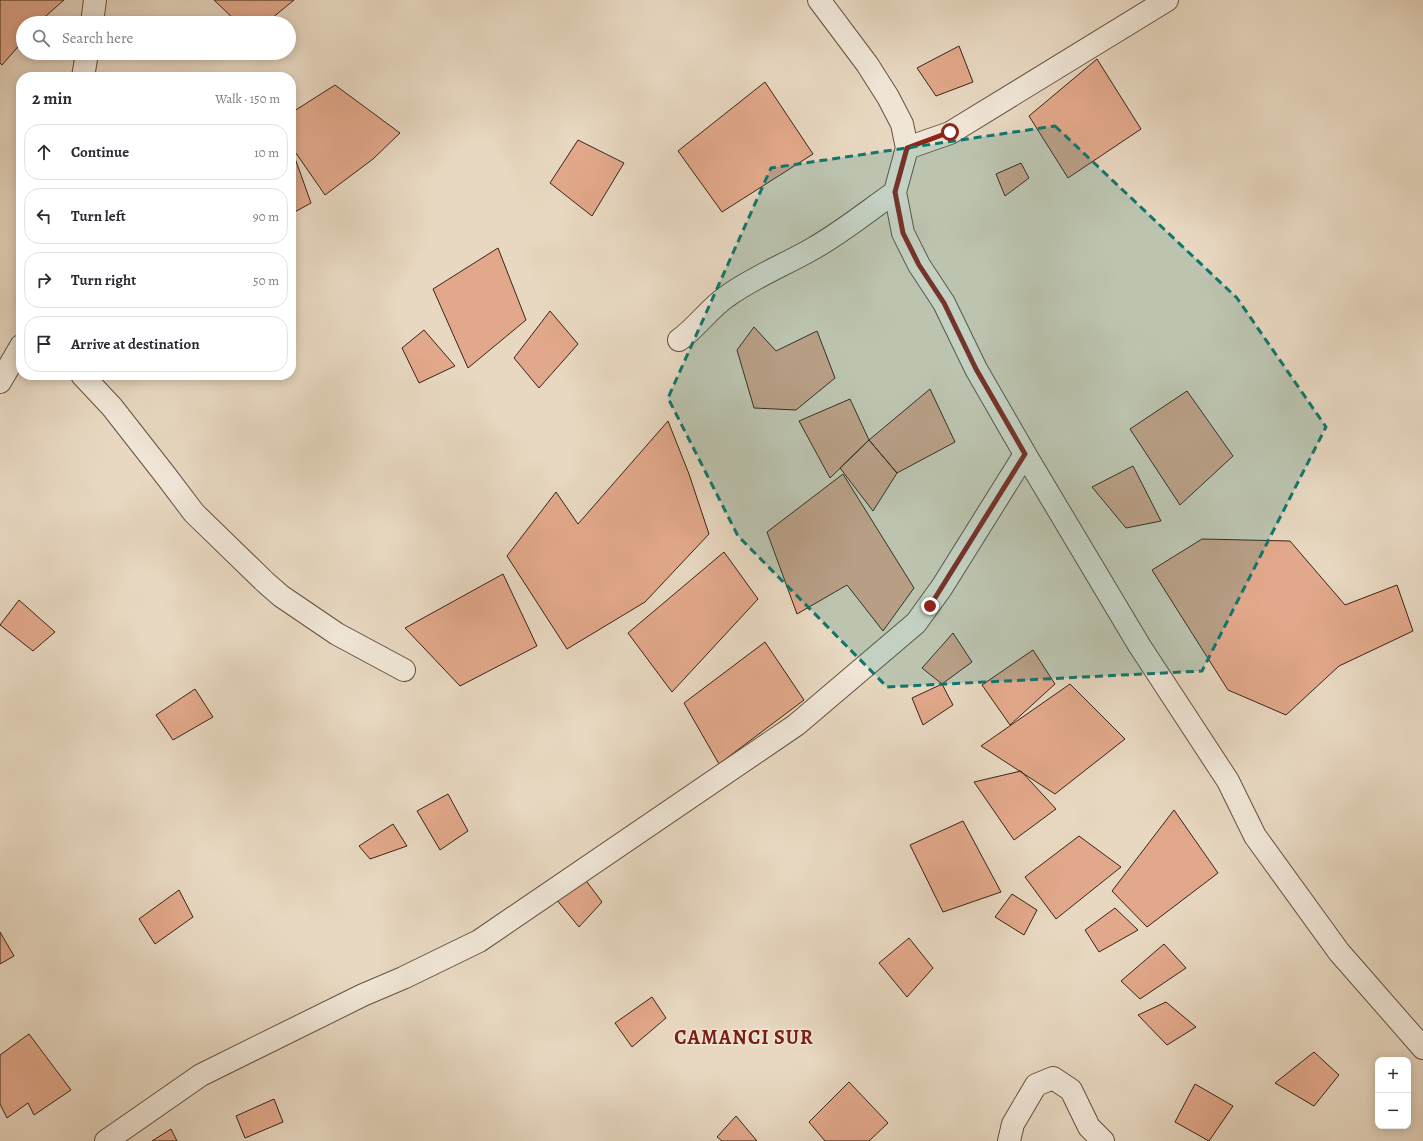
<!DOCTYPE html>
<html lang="en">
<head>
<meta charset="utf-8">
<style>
	:root { --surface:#fff; --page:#f2f2f3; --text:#2b2b33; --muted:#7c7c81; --line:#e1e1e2 }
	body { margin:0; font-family:Alegreya,serif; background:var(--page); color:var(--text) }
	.controls { position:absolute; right:12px; bottom:12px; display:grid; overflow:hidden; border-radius:8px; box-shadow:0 2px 10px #0003 }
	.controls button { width:36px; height:36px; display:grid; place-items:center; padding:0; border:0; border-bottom:1px solid var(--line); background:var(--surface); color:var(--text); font:20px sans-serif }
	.stop { position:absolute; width:12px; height:12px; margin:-9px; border:3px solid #8f2418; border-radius:50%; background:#fff }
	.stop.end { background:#8f2418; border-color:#fff; box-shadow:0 1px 4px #0008 }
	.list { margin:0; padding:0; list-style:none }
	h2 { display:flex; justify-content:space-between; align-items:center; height:52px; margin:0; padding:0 16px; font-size:17px }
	h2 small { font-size:13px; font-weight:400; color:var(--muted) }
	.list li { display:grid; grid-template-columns:26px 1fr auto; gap:12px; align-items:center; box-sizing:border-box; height:56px; margin:0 8px 8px; padding:0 8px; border:1px solid var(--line); border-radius:16px }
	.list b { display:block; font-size:15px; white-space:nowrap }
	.list em { font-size:13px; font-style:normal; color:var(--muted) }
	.icon { flex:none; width:22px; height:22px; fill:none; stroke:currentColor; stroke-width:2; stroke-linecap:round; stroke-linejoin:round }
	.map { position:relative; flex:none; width:1423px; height:1141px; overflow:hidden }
	.search { position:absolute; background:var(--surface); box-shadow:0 2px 10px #0003; left:16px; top:16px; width:280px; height:44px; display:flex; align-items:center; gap:10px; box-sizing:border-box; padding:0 14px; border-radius:22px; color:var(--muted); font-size:15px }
	.panel { position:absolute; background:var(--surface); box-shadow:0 2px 10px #0003; left:16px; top:72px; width:280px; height:308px; border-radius:16px }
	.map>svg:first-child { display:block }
</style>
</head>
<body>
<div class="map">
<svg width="1423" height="1141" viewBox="0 0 1423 1141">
	<rect width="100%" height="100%" fill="#e8d8c1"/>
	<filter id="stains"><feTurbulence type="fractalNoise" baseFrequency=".005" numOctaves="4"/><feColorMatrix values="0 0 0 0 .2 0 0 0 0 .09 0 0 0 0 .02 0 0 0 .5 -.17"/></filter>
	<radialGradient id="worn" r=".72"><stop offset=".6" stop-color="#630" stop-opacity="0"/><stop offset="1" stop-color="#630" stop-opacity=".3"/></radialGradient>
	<path fill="#e2a88b" stroke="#3a2416" d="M0,0H64L38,23H23V41L2,65L0,63Z
		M214,0H294L266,23H238Z
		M959,46L973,82L936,96L917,68Z
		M1097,59L1141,129L1068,178L1029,116Z
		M765,82L813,154L722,212L678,151Z
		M335,85L400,133L373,159L325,195L291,146V113Z
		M578,140L624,163L592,216L550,183Z
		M291,147L311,203L291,214Z
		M1021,163L1029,178L1005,196L996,174Z
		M498,248L526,320L468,368L433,289Z
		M550,311L578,344L539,388L514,358Z
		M754,327L776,351L817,331L835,378L796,410L754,408L737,350Z
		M424,330L455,366L419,383L402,348Z
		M930,389L955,442L897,473L869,440Z
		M1187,391L1233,456L1180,505L1130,429Z
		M850,399L869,440L830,478L799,421Z
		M668,421L689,474L709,534L645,602L567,649L507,556L556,492L578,524Z
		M869,440L897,473L873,511L840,468Z
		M1133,466L1161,521L1126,528L1092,487Z
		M843,474L914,588L883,631L847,585L797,614L767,532Z
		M1202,539L1290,541L1345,605L1397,585L1413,631L1339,666L1286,715L1228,690L1152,570Z
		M724,552L758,599L672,692L628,633Z
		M503,574L537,646L460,686L405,628Z
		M19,600L55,632L33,651L0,625Z
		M953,633L972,662L942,684L922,668Z
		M765,642L804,700L719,764L684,703Z
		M1033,650L1055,684L1010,725L982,685Z
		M942,684L953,705L923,725L912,698Z
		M1070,684L1125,739L1055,794L981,746Z
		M195,689L213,717L173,740L156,715Z
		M1021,771L1056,809L1014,840L974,782Z
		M448,794L468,831L440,850L417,811Z
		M1174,810L1218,873L1147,927L1112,891Z
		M963,821L1001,892L943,912L910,845Z
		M393,824L407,846L370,859L359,846Z
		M1079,836L1121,867L1056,919L1025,877Z
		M584,878L602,902L579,927L556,899Z
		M179,890L193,917L155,944L139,919Z
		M1012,894L1037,910L1024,935L995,917Z
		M1115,908L1138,930L1099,952L1085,930Z
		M0,932L14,956L0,964Z
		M909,938L933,968L907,997L879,963Z
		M1164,944L1186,968L1140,999L1121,981Z
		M652,997L666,1018L632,1047L615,1023Z
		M1166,1002L1196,1027L1167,1045L1138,1015Z
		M29,1034L71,1090L34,1115L28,1103L7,1118L0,1104V1055Z
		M1314,1052L1339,1075L1314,1106L1275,1083Z
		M849,1082L888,1123L869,1141H825L809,1122Z
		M1195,1084L1233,1106L1209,1141L1175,1122Z
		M274,1099L283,1122L245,1138L236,1116Z
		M736,1116L757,1141H722L717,1137Z
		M171,1129L177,1141H152Z"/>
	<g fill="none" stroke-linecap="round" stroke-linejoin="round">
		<g stroke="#665141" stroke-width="24">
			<path id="street" d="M819,0L867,64L888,97L902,124L907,148L895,192L903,233L919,265L944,303L976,369L1025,454L1139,645L1228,781L1255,836L1339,952L1423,1048
				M92,23L95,0
				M83,77L87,53
				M907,148L950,133L1167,0
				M679,340C696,328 709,309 726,297C753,277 785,265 814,248C842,232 868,211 895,192
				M82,375L112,407L166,476L194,513L265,582L281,596L337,634L404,670
				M0,382L21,346
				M106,1141L201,1075L363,995L403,978L479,941L796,725L916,623L942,587L1025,454
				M1009,1141L1013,1124L1036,1085L1053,1078L1071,1090L1089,1127L1103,1141"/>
		</g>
		<use href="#street" stroke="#f0e6d7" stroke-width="22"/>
	</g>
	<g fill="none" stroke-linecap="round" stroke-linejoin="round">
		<path stroke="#8f2418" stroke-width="5" d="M930,606L1025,454L976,369L944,303L919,265L903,233L895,192L907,148L950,132"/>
	</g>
	<path fill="#0f766e" fill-opacity="0.2" stroke="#0f766e" stroke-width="3" stroke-dasharray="8 5" stroke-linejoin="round" d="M1055,126L1237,298L1326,427L1202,671L887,687L738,536L668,398L771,168Z"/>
	<g text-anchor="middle" stroke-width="3" stroke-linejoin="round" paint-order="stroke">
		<g font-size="20" font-weight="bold" letter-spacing="1" fill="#7a1f14" stroke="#f0e6d7">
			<text x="744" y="1044">CAMANCI SUR</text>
		</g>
	</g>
	<rect width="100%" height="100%" filter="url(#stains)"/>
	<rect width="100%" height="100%" fill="url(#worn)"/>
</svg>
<div class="controls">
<button>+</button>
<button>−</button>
</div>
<div class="stop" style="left:950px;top:132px"></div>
<div class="stop end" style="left:930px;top:606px"></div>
<div class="search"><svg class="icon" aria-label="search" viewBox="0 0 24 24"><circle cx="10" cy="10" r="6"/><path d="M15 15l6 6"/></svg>Search here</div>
<section class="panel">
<h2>2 min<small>Walk · 150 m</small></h2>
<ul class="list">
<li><svg class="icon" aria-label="ahead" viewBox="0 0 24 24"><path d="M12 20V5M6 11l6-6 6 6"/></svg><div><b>Continue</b></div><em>10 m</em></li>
<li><svg class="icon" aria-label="left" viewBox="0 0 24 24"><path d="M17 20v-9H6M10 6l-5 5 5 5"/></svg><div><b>Turn left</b></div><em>90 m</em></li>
<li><svg class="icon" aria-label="right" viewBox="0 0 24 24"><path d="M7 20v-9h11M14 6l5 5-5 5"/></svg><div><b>Turn right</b></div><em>50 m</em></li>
<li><svg class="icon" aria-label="arrive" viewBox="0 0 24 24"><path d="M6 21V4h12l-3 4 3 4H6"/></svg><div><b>Arrive at destination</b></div></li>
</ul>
</section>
</div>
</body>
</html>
